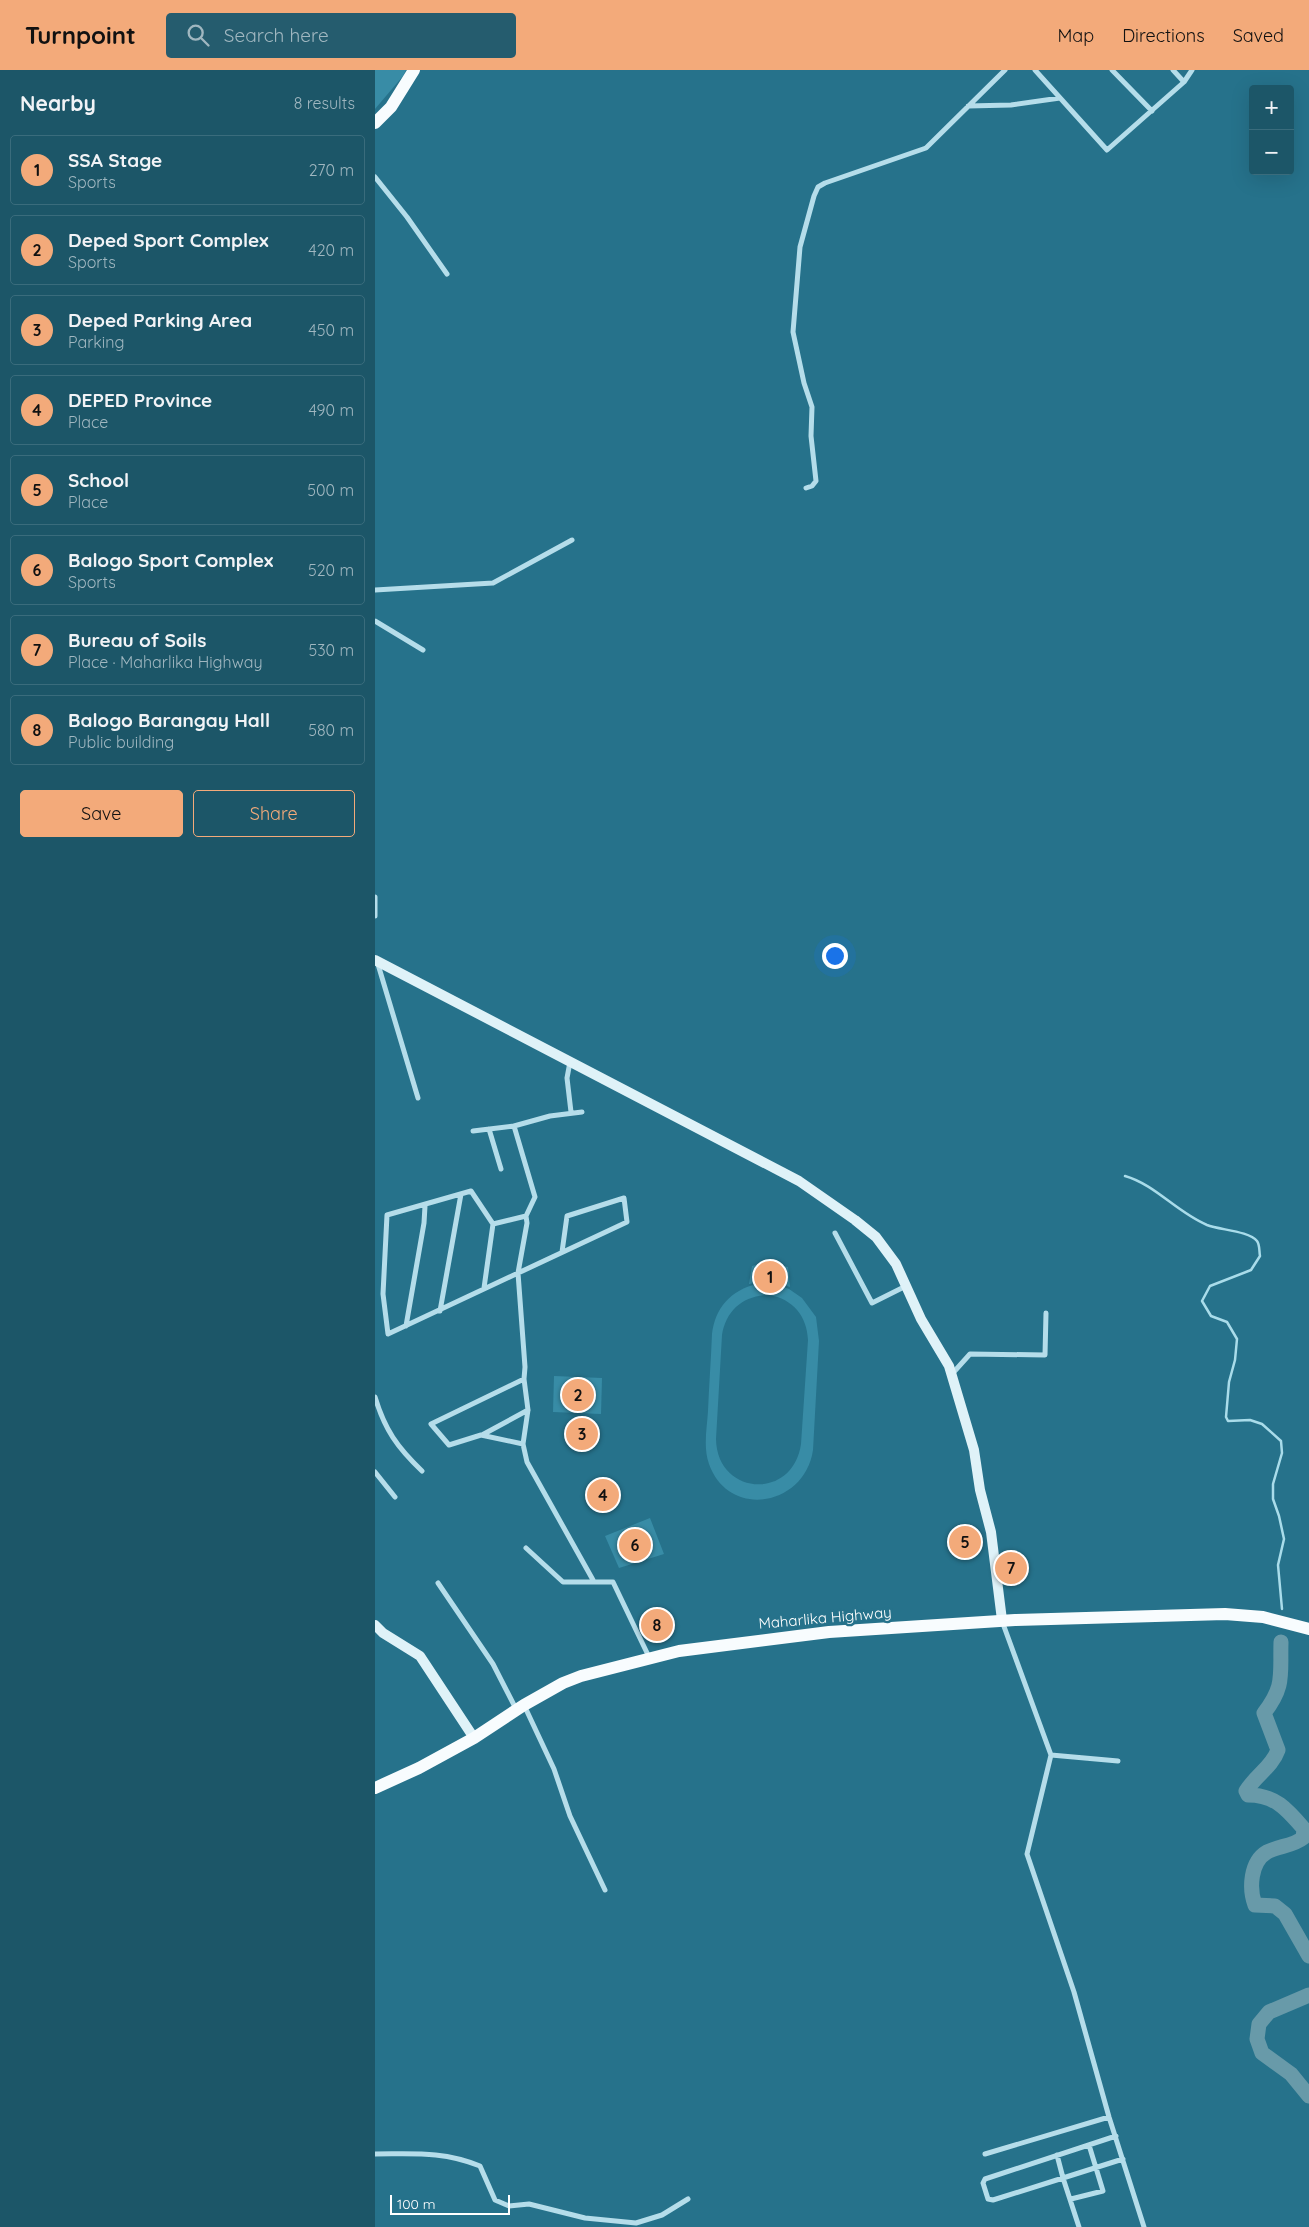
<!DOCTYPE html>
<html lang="en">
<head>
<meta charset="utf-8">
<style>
	:root { --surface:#1c5668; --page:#255c6e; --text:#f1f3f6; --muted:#a0b7c0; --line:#3a6c7c; --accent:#f3aa7a }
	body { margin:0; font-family:Quicksand,sans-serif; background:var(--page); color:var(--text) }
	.controls { position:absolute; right:15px; top:15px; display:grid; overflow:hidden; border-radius:5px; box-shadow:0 5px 20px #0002 }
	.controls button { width:45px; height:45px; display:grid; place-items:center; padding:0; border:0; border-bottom:1px solid var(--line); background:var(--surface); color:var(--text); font:25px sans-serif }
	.scale { position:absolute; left:15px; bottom:12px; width:120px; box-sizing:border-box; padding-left:5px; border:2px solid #fff; border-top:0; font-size:14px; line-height:18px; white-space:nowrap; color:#fff; -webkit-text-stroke:4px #26728b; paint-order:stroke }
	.you { position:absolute; left:459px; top:885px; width:18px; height:18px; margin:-12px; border:4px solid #fff; border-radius:50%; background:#1a73e8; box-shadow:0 0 0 8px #1a73e833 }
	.badge { display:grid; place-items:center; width:32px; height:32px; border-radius:50%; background:var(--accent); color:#111; font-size:16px; font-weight:700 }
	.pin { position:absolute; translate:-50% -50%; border:2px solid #fff; box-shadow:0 1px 5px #0006 }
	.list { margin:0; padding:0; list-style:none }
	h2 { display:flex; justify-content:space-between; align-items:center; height:65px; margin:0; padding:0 20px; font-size:21px }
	h2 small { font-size:16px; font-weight:400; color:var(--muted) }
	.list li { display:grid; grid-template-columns:32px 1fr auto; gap:15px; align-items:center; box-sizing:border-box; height:70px; margin:0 10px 10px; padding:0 10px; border:1px solid var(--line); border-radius:5px }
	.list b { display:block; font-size:19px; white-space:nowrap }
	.list p { margin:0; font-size:16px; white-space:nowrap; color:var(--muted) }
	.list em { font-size:16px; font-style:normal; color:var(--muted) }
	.actions { display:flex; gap:10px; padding:15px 20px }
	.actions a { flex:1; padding:11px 0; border:1px solid var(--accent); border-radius:5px; text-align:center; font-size:18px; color:var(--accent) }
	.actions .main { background:var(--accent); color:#111 }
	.icon { flex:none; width:28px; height:28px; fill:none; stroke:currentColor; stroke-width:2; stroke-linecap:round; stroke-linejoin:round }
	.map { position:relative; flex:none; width:934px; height:2157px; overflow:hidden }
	header { display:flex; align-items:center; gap:30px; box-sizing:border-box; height:70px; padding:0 25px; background:var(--accent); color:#111 }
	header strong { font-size:24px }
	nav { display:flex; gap:28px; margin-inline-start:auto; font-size:18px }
	.search { width:350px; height:45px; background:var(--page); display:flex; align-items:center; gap:12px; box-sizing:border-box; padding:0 18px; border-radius:5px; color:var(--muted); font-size:19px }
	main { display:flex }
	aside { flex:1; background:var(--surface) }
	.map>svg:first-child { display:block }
</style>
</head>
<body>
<header>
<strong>Turnpoint</strong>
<div class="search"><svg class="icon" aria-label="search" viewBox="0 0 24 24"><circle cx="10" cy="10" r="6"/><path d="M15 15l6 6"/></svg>Search here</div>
<nav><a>Map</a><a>Directions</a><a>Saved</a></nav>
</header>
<main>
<aside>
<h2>Nearby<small>8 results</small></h2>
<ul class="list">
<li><span class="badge">1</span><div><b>SSA Stage</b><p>Sports</p></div><em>270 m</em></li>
<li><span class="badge">2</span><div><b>Deped Sport Complex</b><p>Sports</p></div><em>420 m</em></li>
<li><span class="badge">3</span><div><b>Deped Parking Area</b><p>Parking</p></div><em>450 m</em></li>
<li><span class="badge">4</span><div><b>DEPED Province</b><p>Place</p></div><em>490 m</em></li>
<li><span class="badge">5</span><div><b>School</b><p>Place</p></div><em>500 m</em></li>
<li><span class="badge">6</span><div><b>Balogo Sport Complex</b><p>Sports</p></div><em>520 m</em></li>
<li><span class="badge">7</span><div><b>Bureau of Soils</b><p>Place · Maharlika Highway</p></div><em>530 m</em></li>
<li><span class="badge">8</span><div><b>Balogo Barangay Hall</b><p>Public building</p></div><em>580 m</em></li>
</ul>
<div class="actions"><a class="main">Save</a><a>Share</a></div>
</aside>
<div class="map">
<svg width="934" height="2157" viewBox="0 0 934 2157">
	<rect width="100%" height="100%" fill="#26728b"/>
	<path fill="#388ca6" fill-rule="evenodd" d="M0,0H31L28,6L0,39Z
		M384,1194H399L413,1197L415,1217L395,1210L374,1214L377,1196Z
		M382,1214H399L414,1219L427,1228L441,1247L444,1271L438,1380C430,1436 354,1450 334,1394C328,1377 332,1358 333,1341C334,1315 336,1290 337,1264C340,1238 356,1220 382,1214ZM394,1225C418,1229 432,1246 433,1270L426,1374C418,1431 342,1426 341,1369L347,1265C351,1240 369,1225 394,1225Z
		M179,1306L227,1308L226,1344L178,1342Z
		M275,1448L289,1484L244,1498L230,1466Z"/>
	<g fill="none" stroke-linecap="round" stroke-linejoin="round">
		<path stroke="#a9dcea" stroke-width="2.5" d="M750,1106C781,1115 801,1142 832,1155C845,1160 874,1161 882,1171C885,1175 884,1181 885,1186L876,1200L835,1216L827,1231L836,1246L852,1252L862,1269L860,1290L854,1312L851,1347L853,1351L875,1350L887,1354L906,1371L907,1383L898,1414V1429L904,1446L909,1469L903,1495L907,1539"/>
		<path stroke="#689aa9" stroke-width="15" d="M906,1572C905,1605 910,1616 889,1643L903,1680C897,1697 881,1705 871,1721L873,1725C900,1725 912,1739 929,1759L928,1768C918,1776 904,1776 892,1782C875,1792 874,1819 880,1835L900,1836L910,1844L934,1886
			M934,1925L894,1942L884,1954L882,1969L887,1983L916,2004L934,2026"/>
		<path stroke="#b5ddea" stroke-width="5" d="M660,0L732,80L809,12
			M737,0L777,41
			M798,0L809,12L817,0
			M593,36L636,35L685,28
			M0,107L32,147L72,204
			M431,418L437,416L441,411L436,366L437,337L429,313L418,262L425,177L439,126L443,117L450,113L551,78L630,0
			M0,520L118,513L197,470
			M0,551L48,580
			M0,827V846
			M2,891L43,1028
			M195,992L192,1008L196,1042
			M139,1056L160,1127L151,1146L152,1153L143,1203L150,1297L149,1309L153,1340L148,1374L152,1392L218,1510
			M114,1059L126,1099
			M98,1061L139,1056L175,1046L207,1042
			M151,1146L118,1154L96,1121L12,1145L8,1224L13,1264L252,1152L249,1128L192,1146L187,1182
			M460,1163L497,1233L531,1216
			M109,1218L118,1154
			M65,1241L86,1124
			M31,1256L49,1153L50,1136
			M577,1304L595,1284L670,1285L671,1243
			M0,1327C10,1360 22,1377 47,1401
			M107,1365L153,1340
			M148,1374L106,1365L74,1375L56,1354L149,1309
			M0,1402L20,1427
			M151,1478L188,1512H238L274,1587
			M63,1513L118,1594L141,1639
			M627,1551L676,1685L652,1784L699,1922L734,2047L769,2157
			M149,1635L179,1699L195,1746L230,1820
			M676,1685L743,1691
			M0,2084C39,2084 68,2081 105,2096L120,2130L134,2136L154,2134L210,2148L261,2153L287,2145L313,2129
			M610,2084L734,2047
			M682,2085L688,2108L748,2089
			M696,2129L728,2121L714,2075
			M704,2157L688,2108L618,2130L613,2129L608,2113L610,2109L741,2066"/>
		<path stroke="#dff2f8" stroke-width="10" d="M0,890L424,1111L480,1150L501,1167L521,1194L546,1249L574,1296L599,1380L605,1420L616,1462L627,1550
			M0,1555L8,1563L45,1586L99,1668"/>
		<path stroke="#f8fcfe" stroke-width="12" d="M0,53L16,37L39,0
			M0,1718L44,1698L99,1668L149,1635L188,1613L206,1606L304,1581L454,1562L640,1550L850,1544L888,1547L934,1559"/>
	</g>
	<g text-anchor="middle" stroke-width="5" stroke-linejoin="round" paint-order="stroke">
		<g font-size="15" fill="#fff" stroke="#26728b">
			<text transform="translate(450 1548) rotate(-5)" y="5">Maharlika Highway</text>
		</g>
	</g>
</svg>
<div class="controls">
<button>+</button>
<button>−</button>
</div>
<div class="scale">100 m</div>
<div class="you"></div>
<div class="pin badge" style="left:395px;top:1207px">1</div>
<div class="pin badge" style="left:203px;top:1325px">2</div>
<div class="pin badge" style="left:207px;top:1364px">3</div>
<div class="pin badge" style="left:228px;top:1425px">4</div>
<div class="pin badge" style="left:590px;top:1472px">5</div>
<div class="pin badge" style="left:260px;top:1475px">6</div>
<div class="pin badge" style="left:636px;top:1498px">7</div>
<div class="pin badge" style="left:282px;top:1555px">8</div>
</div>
</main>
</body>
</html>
